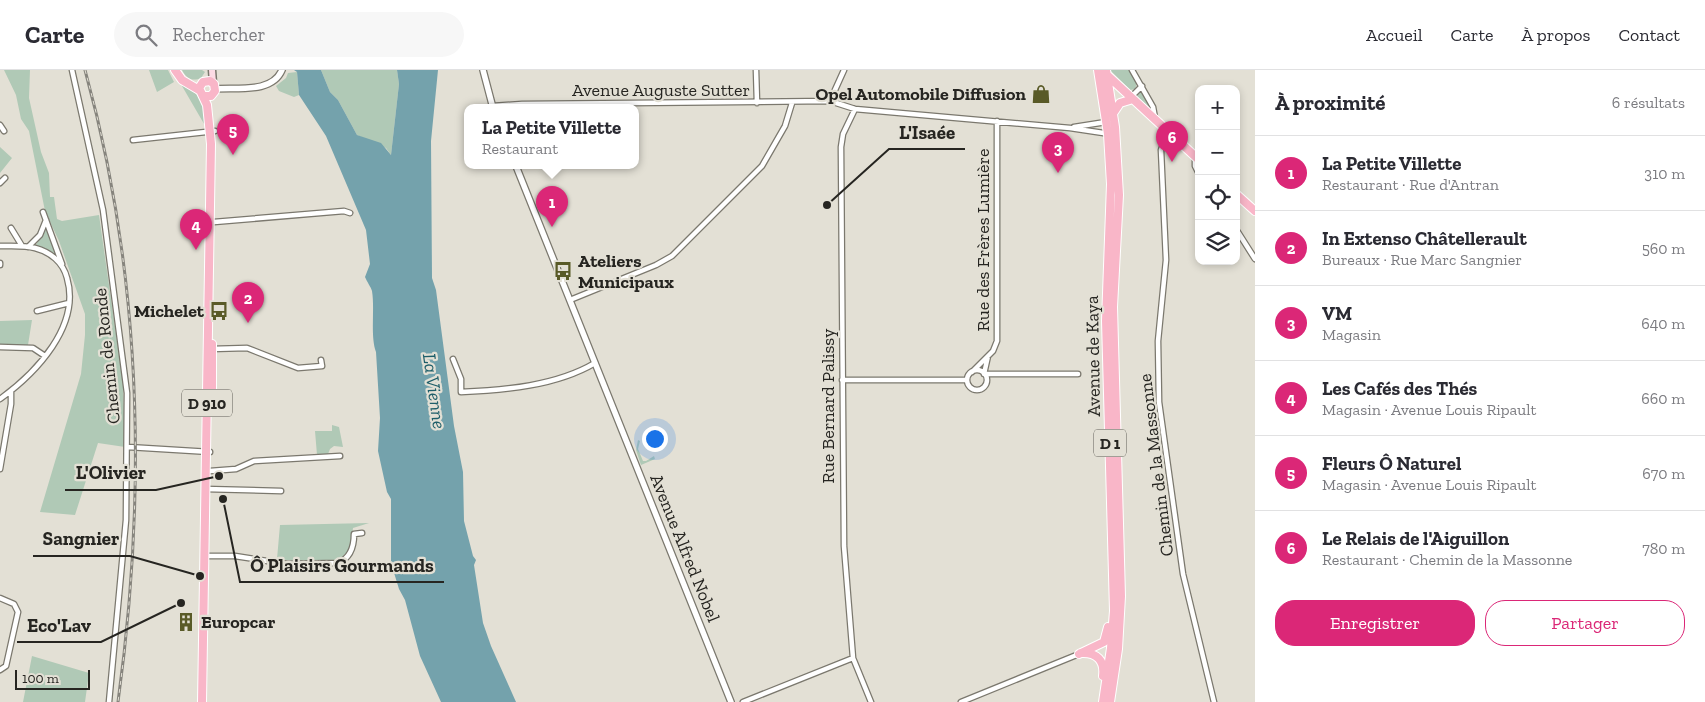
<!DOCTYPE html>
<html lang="fr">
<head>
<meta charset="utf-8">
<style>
	:root { --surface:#fff; --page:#f7f7f7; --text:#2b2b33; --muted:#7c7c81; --line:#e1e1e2; --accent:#db2777 }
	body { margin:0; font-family:"Zilla Slab",serif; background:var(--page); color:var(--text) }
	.controls { position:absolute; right:15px; top:15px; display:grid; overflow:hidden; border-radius:10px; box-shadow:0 2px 8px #0003 }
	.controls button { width:45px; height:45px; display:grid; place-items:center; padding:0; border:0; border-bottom:1px solid var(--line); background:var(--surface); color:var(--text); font:25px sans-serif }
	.scale { position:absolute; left:15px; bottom:12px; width:75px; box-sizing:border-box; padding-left:5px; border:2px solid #262521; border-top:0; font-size:14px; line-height:18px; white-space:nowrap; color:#262521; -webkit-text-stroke:4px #e3e0d5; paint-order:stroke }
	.you { position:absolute; left:654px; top:368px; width:18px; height:18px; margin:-12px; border:4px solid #fff; border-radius:50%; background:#1a73e8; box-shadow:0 0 0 8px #1a73e833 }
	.badge { display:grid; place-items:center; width:32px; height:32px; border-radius:50%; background:var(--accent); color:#fff; font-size:16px; font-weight:700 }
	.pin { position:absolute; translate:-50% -41px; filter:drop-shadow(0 1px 2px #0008) }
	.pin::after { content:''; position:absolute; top:26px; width:18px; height:15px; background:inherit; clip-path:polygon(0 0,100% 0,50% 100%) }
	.popup { position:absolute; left:464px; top:34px; width:175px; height:65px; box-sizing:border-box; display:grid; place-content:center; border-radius:10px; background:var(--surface); filter:drop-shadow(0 1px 4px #0005); font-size:16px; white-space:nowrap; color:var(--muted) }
	.popup b { font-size:19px; color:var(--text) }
	.popup::after { content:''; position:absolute; left:50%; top:100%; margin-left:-10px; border:10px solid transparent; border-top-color:var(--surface) }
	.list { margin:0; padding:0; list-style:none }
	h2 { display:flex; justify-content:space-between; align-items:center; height:65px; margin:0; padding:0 20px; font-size:21px }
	h2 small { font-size:16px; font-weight:400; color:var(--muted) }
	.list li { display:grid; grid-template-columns:32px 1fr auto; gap:15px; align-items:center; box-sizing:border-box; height:75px; padding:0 20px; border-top:1px solid var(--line) }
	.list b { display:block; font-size:19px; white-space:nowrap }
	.list p { margin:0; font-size:16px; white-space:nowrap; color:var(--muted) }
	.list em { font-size:16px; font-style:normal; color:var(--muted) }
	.actions { display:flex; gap:10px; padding:15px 20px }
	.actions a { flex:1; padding:11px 0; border:1px solid var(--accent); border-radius:20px; text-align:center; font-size:18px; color:var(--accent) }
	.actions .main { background:var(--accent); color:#fff }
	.icon { flex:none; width:28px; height:28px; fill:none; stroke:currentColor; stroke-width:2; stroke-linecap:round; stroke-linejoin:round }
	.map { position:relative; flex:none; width:1255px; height:632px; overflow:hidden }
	header { display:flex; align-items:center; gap:30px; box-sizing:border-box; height:70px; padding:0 25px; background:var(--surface); border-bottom:1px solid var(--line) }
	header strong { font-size:24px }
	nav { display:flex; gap:28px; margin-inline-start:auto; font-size:18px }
	.search { width:350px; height:45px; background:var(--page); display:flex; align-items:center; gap:12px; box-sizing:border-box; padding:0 18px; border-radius:28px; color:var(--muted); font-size:19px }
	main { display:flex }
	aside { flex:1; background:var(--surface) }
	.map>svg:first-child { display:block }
</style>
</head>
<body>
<header>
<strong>Carte</strong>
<div class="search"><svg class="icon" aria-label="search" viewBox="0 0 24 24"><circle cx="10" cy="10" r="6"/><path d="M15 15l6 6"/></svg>Rechercher</div>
<nav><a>Accueil</a><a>Carte</a><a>À propos</a><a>Contact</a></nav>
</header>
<main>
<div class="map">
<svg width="1255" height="632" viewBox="0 0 1255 632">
	<rect width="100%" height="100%" fill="#e3e0d5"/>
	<path fill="#b0c9b6" d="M4,0H30L29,28L41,82L49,103L50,127H54L57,149L62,151L99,145L123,313L125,377L98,373L75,445L40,442L81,304L85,265V244L59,171L45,141L29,61L21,49L16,25Z
		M149,0H168L174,12L157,22Z
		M182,0H202L205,2L201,8C192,12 186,8 182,0Z
		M321,0H397L399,14L391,85L386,78L357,65L338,30L330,22Z
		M1110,0H1131L1137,13L1135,19L1130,20Z
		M297,2L299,25L294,27L279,21L276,16L286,8L288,3Z
		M184,15C204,26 204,37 207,59L182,16Z
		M1139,22H1143L1151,40L1137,27Z
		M0,77L12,88L0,103Z
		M46,159H47L56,184L36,175Z
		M32,250L28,275H0V251Z
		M332,355L339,357L343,377L334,376L330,379L328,384L317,385L315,361H332Z
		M638,370L640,371L638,379L643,391H646L654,386L655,389L641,395L636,380Z
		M369,453L353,458L350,478L340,490L297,491L277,489L280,455Z
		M32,586L89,603L85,632H23Z"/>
	<path fill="#74a2ac" d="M294,0H321L330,22L338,30L357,65L381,73L391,85L399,14L397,0H438L431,71L432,208L436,220L454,356L463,402L464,451L473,486L476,490L474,495L483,553L491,576L516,632H441L420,586L405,530L399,519L391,493V429L387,422L378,381L380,348L376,282C370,266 375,239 372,221C371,217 367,212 365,207L370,194L366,160L326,66L299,25L297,2Z"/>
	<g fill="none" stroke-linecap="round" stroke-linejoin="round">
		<g stroke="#7b786e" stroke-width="7">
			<path id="minor" d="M72,0L103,140L127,323L126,450L109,632
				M756,0L757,33
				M1132,0L1153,37L1155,48
				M1131,27L1142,16
				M830,31L844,0
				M492,36L522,34L830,31L855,39L1070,58L1110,64
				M855,39L843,64L841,77L844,476L853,588L871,632
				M0,55L4,61
				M1074,57L1106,52
				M1171,64L1165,69L1161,80L1166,190L1158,271L1159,332L1183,504L1214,632
				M133,70L215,61
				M1195,86V96L1199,104
				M0,113L5,108
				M43,142L62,194
				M214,152L344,141L350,143
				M11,158L22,176
				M1236,159L1255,189
				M0,176C11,176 24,175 35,178C50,182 63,192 67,208C81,256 36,303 0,329
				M28,177L40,165L46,150
				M0,193V195
				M570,230L656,195L672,186L762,96L785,56L792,33
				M37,241L69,233
				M0,277L33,278L45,286
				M211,279L247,278L298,298L322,296L321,290
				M988,286L984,304H1078
				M453,289L461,309V322C505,320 556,316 595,293
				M967 310a10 10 0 1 1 20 0a10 10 0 1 1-20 0Z
				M972,302L993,281L997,271V51
				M842,310H967
				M128,377L210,382
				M0,399L11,334V321
				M210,401L236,399L254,391L340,386
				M205,419L281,421
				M204,486H235L287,494L338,493C351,488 354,476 354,464L362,463
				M0,528L14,534L18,542L6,596L0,600
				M743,632L853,588
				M961,632L1079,584"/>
		</g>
		<g stroke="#7b786e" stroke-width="8">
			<path id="tertiary" d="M483,0L493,38
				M215,19C236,17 272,24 282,0
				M516,96L731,632"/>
		</g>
		<g stroke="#7b786e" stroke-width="9">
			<path id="secondary" d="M212,0L213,13"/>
		</g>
		<g stroke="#fff" stroke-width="10">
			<path id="primary" d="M175,0L182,10L199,20
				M1098,0L1108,64L1111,114L1106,251L1114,541L1111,578L1103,632
				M1106,0L1115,57L1119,125L1113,237L1121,526L1118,579L1110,632
				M1107,5L1199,90
				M1114,42L1120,33L1133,29
				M1236,124L1255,141
				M212,333V274
				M1081,583C1097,582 1105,591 1103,606
				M1079,584L1104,572L1108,557
				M202,632L211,74L207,35L199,18L203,12L210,11L214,14L215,21L211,26H204"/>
		</g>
		<use href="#minor" stroke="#fff" stroke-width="4.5"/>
		<use href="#tertiary" stroke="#fff" stroke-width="5.5"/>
		<use href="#secondary" stroke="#fcdbe4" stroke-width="6"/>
		<use href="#primary" stroke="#f9b6c8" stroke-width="8"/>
		<g stroke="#86847d" stroke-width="3">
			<path id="rail" d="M85,0C142,206 147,421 118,632"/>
		</g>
		<use href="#rail" stroke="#e3e0d5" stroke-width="1" stroke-dasharray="4" stroke-linecap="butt"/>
	</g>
	<defs>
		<g id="shop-bare" transform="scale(1.5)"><path d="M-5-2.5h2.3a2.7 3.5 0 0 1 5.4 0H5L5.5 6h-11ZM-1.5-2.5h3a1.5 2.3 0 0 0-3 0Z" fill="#595a27" stroke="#e3e0d5" stroke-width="2.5" paint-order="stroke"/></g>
		<g id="bus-bare" transform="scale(1.5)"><path d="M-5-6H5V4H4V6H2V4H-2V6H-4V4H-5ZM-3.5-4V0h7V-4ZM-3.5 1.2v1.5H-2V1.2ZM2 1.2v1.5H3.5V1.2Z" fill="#595a27" stroke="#e3e0d5" stroke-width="2.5" paint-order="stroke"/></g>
		<g id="building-bare" transform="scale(1.5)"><path d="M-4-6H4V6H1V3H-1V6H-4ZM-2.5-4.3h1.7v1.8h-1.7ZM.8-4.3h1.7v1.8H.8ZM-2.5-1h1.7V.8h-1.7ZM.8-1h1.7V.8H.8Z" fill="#595a27" stroke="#e3e0d5" stroke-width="2.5" paint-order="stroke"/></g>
	</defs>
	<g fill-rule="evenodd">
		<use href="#shop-bare" x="1041" y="24"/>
		<use href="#bus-bare" x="563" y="201"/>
		<use href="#bus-bare" x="219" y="241"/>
		<use href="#building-bare" x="186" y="552"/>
	</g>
	<g text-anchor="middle" stroke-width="4.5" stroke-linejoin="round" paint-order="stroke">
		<g fill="#e3e0d5" stroke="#5f5d57" stroke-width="1">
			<rect x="182" y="319.5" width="50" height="27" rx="4"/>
			<rect x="1094" y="359.5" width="32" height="27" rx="4"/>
		</g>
		<g font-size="16" font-weight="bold" fill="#262521">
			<text x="207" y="339">D 910</text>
			<text x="1110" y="379">D 1</text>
		</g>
		<g font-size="18" fill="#262521" stroke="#e3e0d5">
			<text x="661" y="26">Avenue Auguste Sutter</text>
			<text transform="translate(983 170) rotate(-90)" y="6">Rue des Frères Lumière</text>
			<text transform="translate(107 286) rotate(-96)" y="6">Chemin de Ronde</text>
			<text transform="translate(1093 286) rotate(-91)" y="6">Avenue de Kaya</text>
			<text transform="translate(828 336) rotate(-90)" y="6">Rue Bernard Palissy</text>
			<text transform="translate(1156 395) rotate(-97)" y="6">Chemin de la Massonne</text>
			<text transform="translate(685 478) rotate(68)" y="6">Avenue Alfred Nobel</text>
		</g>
		<g font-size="18" font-weight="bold" fill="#262521" stroke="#e3e0d5" text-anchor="end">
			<text x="1026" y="30">Opel Automobile Diffusion</text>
			<text x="578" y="197" text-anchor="start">Ateliers<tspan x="578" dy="21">Municipaux</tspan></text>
			<text x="204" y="247">Michelet</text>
			<text x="201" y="558" text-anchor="start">Europcar</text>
		</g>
		<g font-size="19" font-style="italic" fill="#1e5e69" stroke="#e3e0d5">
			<text transform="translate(435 321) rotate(82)" y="7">La Vienne</text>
		</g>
	</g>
	<path fill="none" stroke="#262521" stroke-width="2" d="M827 135L889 79H965M219 406L156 420H65M200 506L130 486H33M223 429L240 512H444M181 533L101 572H17"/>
	<g fill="#262521" stroke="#e3e0d5" stroke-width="2">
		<circle cx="827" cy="135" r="5"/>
		<circle cx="219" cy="406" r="5"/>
		<circle cx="200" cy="506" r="5"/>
		<circle cx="223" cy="429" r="5"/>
		<circle cx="181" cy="533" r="5"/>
	</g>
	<g font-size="19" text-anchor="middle" font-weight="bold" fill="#262521" stroke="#e3e0d5" stroke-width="4.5" stroke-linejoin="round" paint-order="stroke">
		<text x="927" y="69">L'Isaée</text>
		<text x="111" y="409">L'Olivier</text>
		<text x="81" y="475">Sangnier</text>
		<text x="342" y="502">Ô Plaisirs Gourmands</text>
		<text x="59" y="562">Eco'Lav</text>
	</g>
</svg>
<div class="controls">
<button>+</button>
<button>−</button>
<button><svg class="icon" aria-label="locate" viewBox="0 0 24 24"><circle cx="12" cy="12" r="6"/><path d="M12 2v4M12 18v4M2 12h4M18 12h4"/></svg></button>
<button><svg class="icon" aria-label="layers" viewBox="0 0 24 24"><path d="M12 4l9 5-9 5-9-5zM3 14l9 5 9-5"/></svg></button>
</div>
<div class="scale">100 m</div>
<div class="you"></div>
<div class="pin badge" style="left:552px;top:157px">1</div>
<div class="popup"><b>La Petite Villette</b>Restaurant</div>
<div class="pin badge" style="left:248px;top:253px">2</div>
<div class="pin badge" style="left:1058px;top:103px">3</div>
<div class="pin badge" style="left:196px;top:180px">4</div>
<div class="pin badge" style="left:233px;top:85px">5</div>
<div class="pin badge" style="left:1172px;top:92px">6</div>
</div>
<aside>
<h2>À proximité<small>6 résultats</small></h2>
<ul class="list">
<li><span class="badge">1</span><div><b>La Petite Villette</b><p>Restaurant · Rue d'Antran</p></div><em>310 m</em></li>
<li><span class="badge">2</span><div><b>In Extenso Châtellerault</b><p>Bureaux · Rue Marc Sangnier</p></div><em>560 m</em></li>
<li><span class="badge">3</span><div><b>VM</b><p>Magasin</p></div><em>640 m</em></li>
<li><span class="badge">4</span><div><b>Les Cafés des Thés</b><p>Magasin · Avenue Louis Ripault</p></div><em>660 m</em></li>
<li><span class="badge">5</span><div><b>Fleurs Ô Naturel</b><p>Magasin · Avenue Louis Ripault</p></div><em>670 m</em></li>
<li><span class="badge">6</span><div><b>Le Relais de l'Aiguillon</b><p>Restaurant · Chemin de la Massonne</p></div><em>780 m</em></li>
</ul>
<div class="actions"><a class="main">Enregistrer</a><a>Partager</a></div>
</aside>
</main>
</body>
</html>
